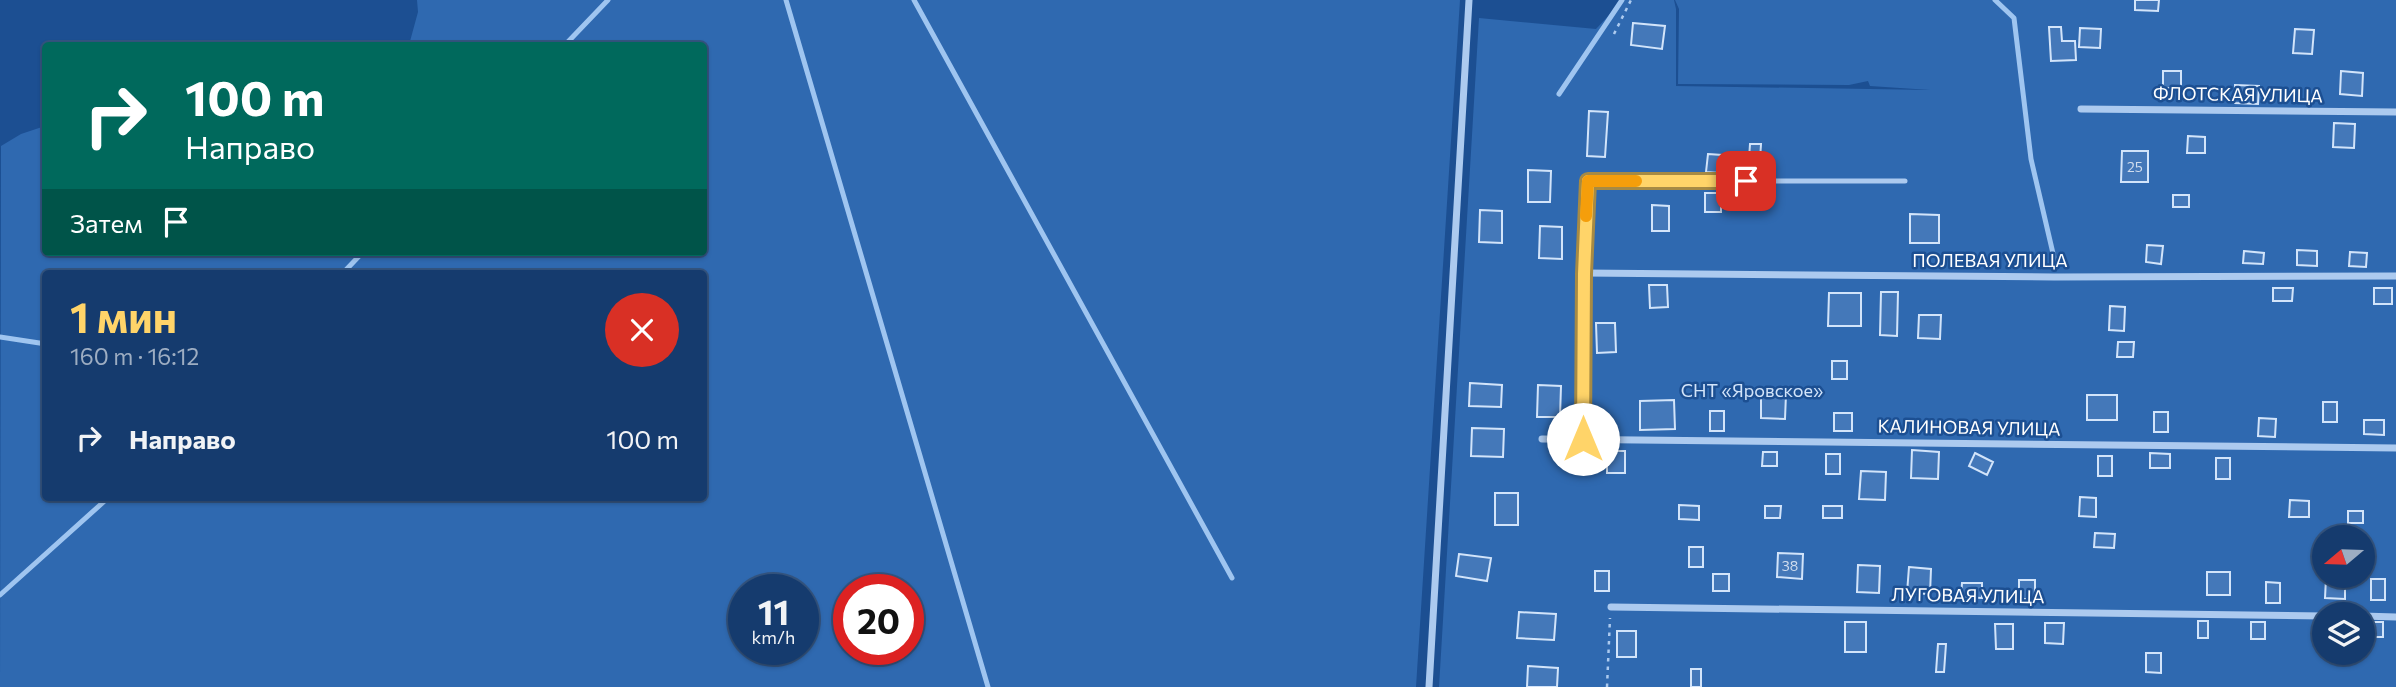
<!DOCTYPE html>
<html lang="ru">
<meta charset="utf-8">
<style>
:root{--surface:#153b6e;--page:#1e4273;--text:#f1f3f6;--muted:#9dadc2;--line:#345581;--accent:#ffd469}
body{margin:0;font-family:Commissioner,sans-serif;background:var(--page);color:var(--text);height:100vh;display:flex;flex-direction:column;font-size:26px;white-space:nowrap}
*{box-sizing:border-box;margin:0}
p{font-size:23px;color:var(--muted)}
.icon{flex:none;width:38px;height:38px;fill:none;stroke:currentColor;stroke-width:2;stroke-linecap:round;stroke-linejoin:round}
.map{position:relative;flex:1;overflow:hidden}
.details{position:absolute;left:42px;top:270px;width:665px;height:231px;display:flex;flex-direction:column;background:var(--surface);border-radius:7px;box-shadow:0 2px 5px #0004,0 0 0 2px var(--line)}
.details>*{flex:none}
.hud{position:absolute;left:42px;top:42px;width:665px;height:214px;border-radius:7px;box-shadow:0 2px 5px #0004,0 0 0 2px var(--line);background:#00695c;color:#fff;overflow:hidden}
.needle{width:46px;rotate:251deg}
.buttons{position:absolute;left:2312px;top:525px;display:grid;gap:14px}
.buttons a{display:grid;place-items:center;width:63px;height:63px;border-radius:50%;background:var(--surface);box-shadow:0 2px 5px #0004,0 0 0 2px var(--line);font-size:35px}
.speed{position:absolute;left:728px;top:574px;display:flex;gap:14px;font-size:35px;font-weight:700;text-align:center}
.speed>*{display:grid;place-content:center;width:91px;height:91px;border-radius:50%;background:var(--surface);box-shadow:0 2px 5px #0004,0 0 0 2px var(--line);line-height:1}
.speed small{font-size:18px;font-weight:400}
.speed .limit{border:10px solid #d22;background:#fff;color:#111}
.pin{position:absolute;display:grid;place-items:center;width:60px;height:60px;color:#fff;margin:-30px;border-radius:14px;box-shadow:0 4px 10px #0006}
.me{position:absolute;width:77px;margin:-38px;rotate:0deg;stroke-linejoin:round;filter:drop-shadow(0 0 5px #0008)}
.turn{display:flex;align-items:center;gap:24px;height:147px;padding:0 28px;font-size:32px}
.turn .icon{width:91px;height:91px;stroke-width:2.5}
.turn b{display:block;font-size:49px;line-height:60px}
.then{display:flex;align-items:center;height:66px;padding:0 28px;background:#0003;gap:14px;font-size:26px}
.round{display:grid;place-items:center;flex:none;width:74px;height:74px;border-radius:37px;background:var(--page)}
.summary{display:flex;align-items:center;justify-content:space-between;height:119px;padding:0 28px}
h1{font-size:42px;font-weight:700;line-height:52px;color:var(--accent)}
ul{padding:0;list-style:none}
li{display:flex;align-items:center;gap:21px;height:98px;padding:0 28px}
li div{flex:1}
li b{display:block;font-size:26px}
li em{font-style:normal}
.map>svg:first-child{display:block}
.green{fill:#2f69b0;fill-rule:evenodd}
.lines{fill:none;stroke-linecap:round;stroke-linejoin:round}
.stream{stroke:#9fc5f0;stroke-width:5}
.building{fill:#4478b9;stroke:#d2e4fa;stroke-width:2}
.path{stroke:#accaef;stroke-width:2.5;stroke-dasharray:3.5 5;stroke-linecap:butt}
.lane{stroke:#accaef;stroke-width:5}
.street{stroke:#accaef;stroke-width:7}
.route-casing{stroke:#a68a44;stroke-width:18}
.route{stroke:#ffd469;stroke-width:12}
.slow{stroke:#f59e0b;stroke-width:12}
.labels{text-anchor:middle;stroke-width:5;stroke-linejoin:round;paint-order:stroke}
.number-label{font-size:14px;fill:#d0ddee}
.street-label{font-size:18px;fill:#fff;stroke:#1c4f92}
.park-label{font-size:18px;fill:#d2e4fa;stroke:#1c4f92}
</style>
<div class="map">
<svg width="2396" height="687" viewBox="0 0 2396 687">
<rect width="100%" height="100%" fill="#1c4f92"/>
<path class="green" d="M417,0H1460L1416,687H0L1,146L21,134L45,126L46,252H704V46L409,45L418,12ZM704,273V497H46V273ZM744,590H803V649H744ZM849,590H908V649H849Z
M1623,0H1674L1676,9V86L1930,90L1870,86L1868,81L1849,85L1678,84L1679,9L1675,0H2396V687H1439L1479,18L1596,29ZM2324,537H2362V576H2324ZM2324,614H2362V653H2324Z"/>
<g class="lines">
<path class="stream" d="M786,0L988,687
M914,0L1232,578
M1995,0L2014,18L2031,159L2055,262
M564,46L608,0
M1559,94L1622,0
M343,273L363,252
M0,337L46,344
M0,595L109,497"/>
</g>
<path class="building" d="M2135,0H2159L2158,11L2135,10Z
M1633,23L1665,26L1662,49L1631,45Z
M2049,27H2061L2062,41H2075L2076,60L2051,61Z
M2080,28L2101,29L2100,48L2079,47Z
M2295,29L2314,30L2312,54L2293,53Z
M2163,71H2181V88H2163Z
M2341,71L2363,73L2362,96L2340,94Z
M2235,85L2259,86L2258,104L2235,103Z
M1589,111L1608,112L1605,157L1587,156Z
M2334,123L2355,124L2354,148L2333,147Z
M2188,136L2205,137V153H2187Z
M1750,144H1761L1760,160L1749,159Z
M2122,151H2148V182H2121Z
M1708,154L1722,155L1721,173L1706,172Z
M1528,170L1551,171L1550,202H1528Z
M1705,193H1721V212H1705Z
M2173,195H2189V207H2173Z
M1652,205L1669,206V231H1652Z
M1480,210L1502,211V243L1479,242Z
M1910,214L1939,215V243H1910Z
M1540,226L1562,227V259L1539,258Z
M2147,245L2163,246L2161,264L2146,262Z
M2297,250L2317,251V266L2297,265Z
M2244,251L2264,253L2263,264L2243,263Z
M2350,252L2367,253L2366,267L2349,266Z
M1649,285H1667L1668,307L1650,308Z
M2273,288H2293L2292,301H2273Z
M2374,288H2392V304H2374Z
M1881,292H1898L1897,336L1880,335Z
M1829,293H1861V326H1828Z
M2110,306L2125,307L2124,331L2109,330Z
M1919,315H1941L1940,339L1918,338Z
M1596,323H1615L1616,352L1597,353Z
M2118,342H2134L2133,357H2117Z
M1832,361H1847V379H1832Z
M1470,383L1502,385L1501,407L1469,406Z
M1538,385L1561,386L1560,417H1537Z
M1761,394H1786L1785,419L1761,418Z
M2087,395H2117V420H2087Z
M1674,400L1675,429L1640,430V401Z
M2323,402H2337V422H2323Z
M1710,411H1724V431H1710Z
M2154,412H2168V432H2154Z
M1834,413H1852V431H1834Z
M2259,418L2276,419L2275,437L2258,436Z
M2364,420H2384V435L2364,434Z
M1472,428L1504,429L1503,457L1471,456Z
M1912,450L1939,452L1938,479L1911,478Z
M1607,451H1625V473H1607Z
M1763,452H1777V466H1762Z
M1975,453L1993,462L1987,475L1969,466Z
M2150,453L2170,454V468H2150Z
M1826,454H1840V474H1826Z
M2098,456H2112V476H2098Z
M2216,458H2230V479H2216Z
M1577,464H1591V474H1577Z
M1861,471L1886,472L1885,500L1859,499Z
M1495,493H1518V525H1495Z
M2080,497L2096,498V517L2079,516Z
M2290,500L2309,501V517H2289Z
M1679,505L1699,506V520L1679,519Z
M1765,506H1781L1780,518H1765Z
M1823,506H1842V518H1823Z
M2348,511H2363V523H2348Z
M2095,533L2115,534L2114,548L2094,547Z
M1689,547H1703V567H1689Z
M1778,553L1803,554L1802,579L1777,577Z
M1459,554L1491,558L1487,581L1456,576Z
M1858,565L1880,566L1879,593L1857,592Z
M1909,567L1931,569L1930,594L1907,593Z
M1595,571H1609V591H1595Z
M2207,572H2230V595H2207Z
M1713,574H1729V591H1713Z
M2326,578L2345,579V599L2325,598Z
M2371,579H2385V600H2371Z
M2019,580H2035V599H2019Z
M2266,582L2280,583V603H2266Z
M1962,583H1982V598L1961,597Z
M1519,612L1556,614L1554,640L1517,638Z
M2198,621H2208V638H2198Z
M1845,622H1866V652H1845Z
M2251,622H2265V639H2251Z
M2371,622H2383V637H2371Z
M2045,623H2064L2063,644L2045,643Z
M1995,624H2013V649H1996Z
M1617,631H1636V657H1617Z
M1938,644H1946L1944,672H1936Z
M2146,653H2161V673L2146,672Z
M1528,666L1558,668L1557,687H1527Z
M1691,669H1701V687H1691Z"/>
<g class="lines">
<path class="path" d="M1614,34L1631,0
M1607,687L1610,618"/>
<path class="lane" d="M1583,439L1584,273L1588,181H1905"/>
<path class="street" d="M2081,109L2396,112
M1584,273L2054,277L2396,276
M1542,439L2396,448
M1611,607L2324,616
M2362,616L2396,617
M1429,687L1469,0"/>
</g>
<g class="lines">
<g class="route-casing">
<path id="route" d="M1583,439L1584,274L1588,181H1746"/>
</g>
<use href="#route" class="route"/>
<path class="slow" d="M1586,216L1588,181H1636"/>
</g>
<g class="labels">
<g class="number-label">
<text x="2135" y="172">25</text>
<text x="1790" y="571">38</text>
</g>
<g class="street-label">
<text transform="translate(2238 95) rotate(1)" y="6">ФЛОТСКАЯ УЛИЦА</text>
<text x="1990" y="267">ПОЛЕВАЯ УЛИЦА</text>
<text transform="translate(1969 428) rotate(1)" y="6">КАЛИНОВАЯ УЛИЦА</text>
<text transform="translate(1968 596) rotate(1)" y="6">ЛУГОВАЯ УЛИЦА</text>
</g>
<g class="park-label">
<text x="1752" y="397">СНТ «Яровское»</text>
</g>
</g>
</svg>
<div class="buttons">
<a><svg class="needle" viewBox="-14 -14 28 28"><path d="M0-13l5 13h-10z" fill="#e53935"/><path d="M0 13l5-13h-10z" fill="#9dadc2"/></svg></a>
<a><svg class="icon" aria-label="layers" viewBox="0 0 24 24"><path d="M12 4l9 5-9 5-9-5zM3 14l9 5 9-5"/></svg></a>
</div>
<div class="speed"><div>11<small>km/h</small></div><div class="limit">20</div></div>
<div class="pin" style="left:1746px;top:181px;background:#d93025"><svg class="icon" aria-label="arrive" viewBox="0 0 24 24"><path d="M6 21V4h12l-3 4 3 4H6"/></svg></div>
<svg class="me" style="left:1583px;top:439px" viewBox="-20 -20 40 40"><circle r="19" fill="#fff"/><path d="M0-13L10 11 0 6-10 11z" fill="#ffd469"/></svg>
<div class="hud">
<div class="turn"><svg class="icon" aria-label="right" viewBox="0 0 24 24"><path d="M7 20v-9h11M14 6l5 5-5 5"/></svg><div><b>100 m</b>Направо</div></div>
<div class="then">Затем<svg class="icon" aria-label="arrive" viewBox="0 0 24 24"><path d="M6 21V4h12l-3 4 3 4H6"/></svg></div>
</div>
<section class="details">
<div class="summary"><div><h1>1 мин</h1><p>160 m · 16:12</p></div><a class="round" style="background:#d93025;color:#fff"><svg class="icon" aria-label="close" viewBox="0 0 24 24"><path d="M6 6l12 12M18 6L6 18"/></svg></a></div>
<ul>
<li><svg class="icon" aria-label="right" viewBox="0 0 24 24"><path d="M7 20v-9h11M14 6l5 5-5 5"/></svg><div><b>Направо</b></div><em>100 m</em></li>
</ul>
</section>
</div>
